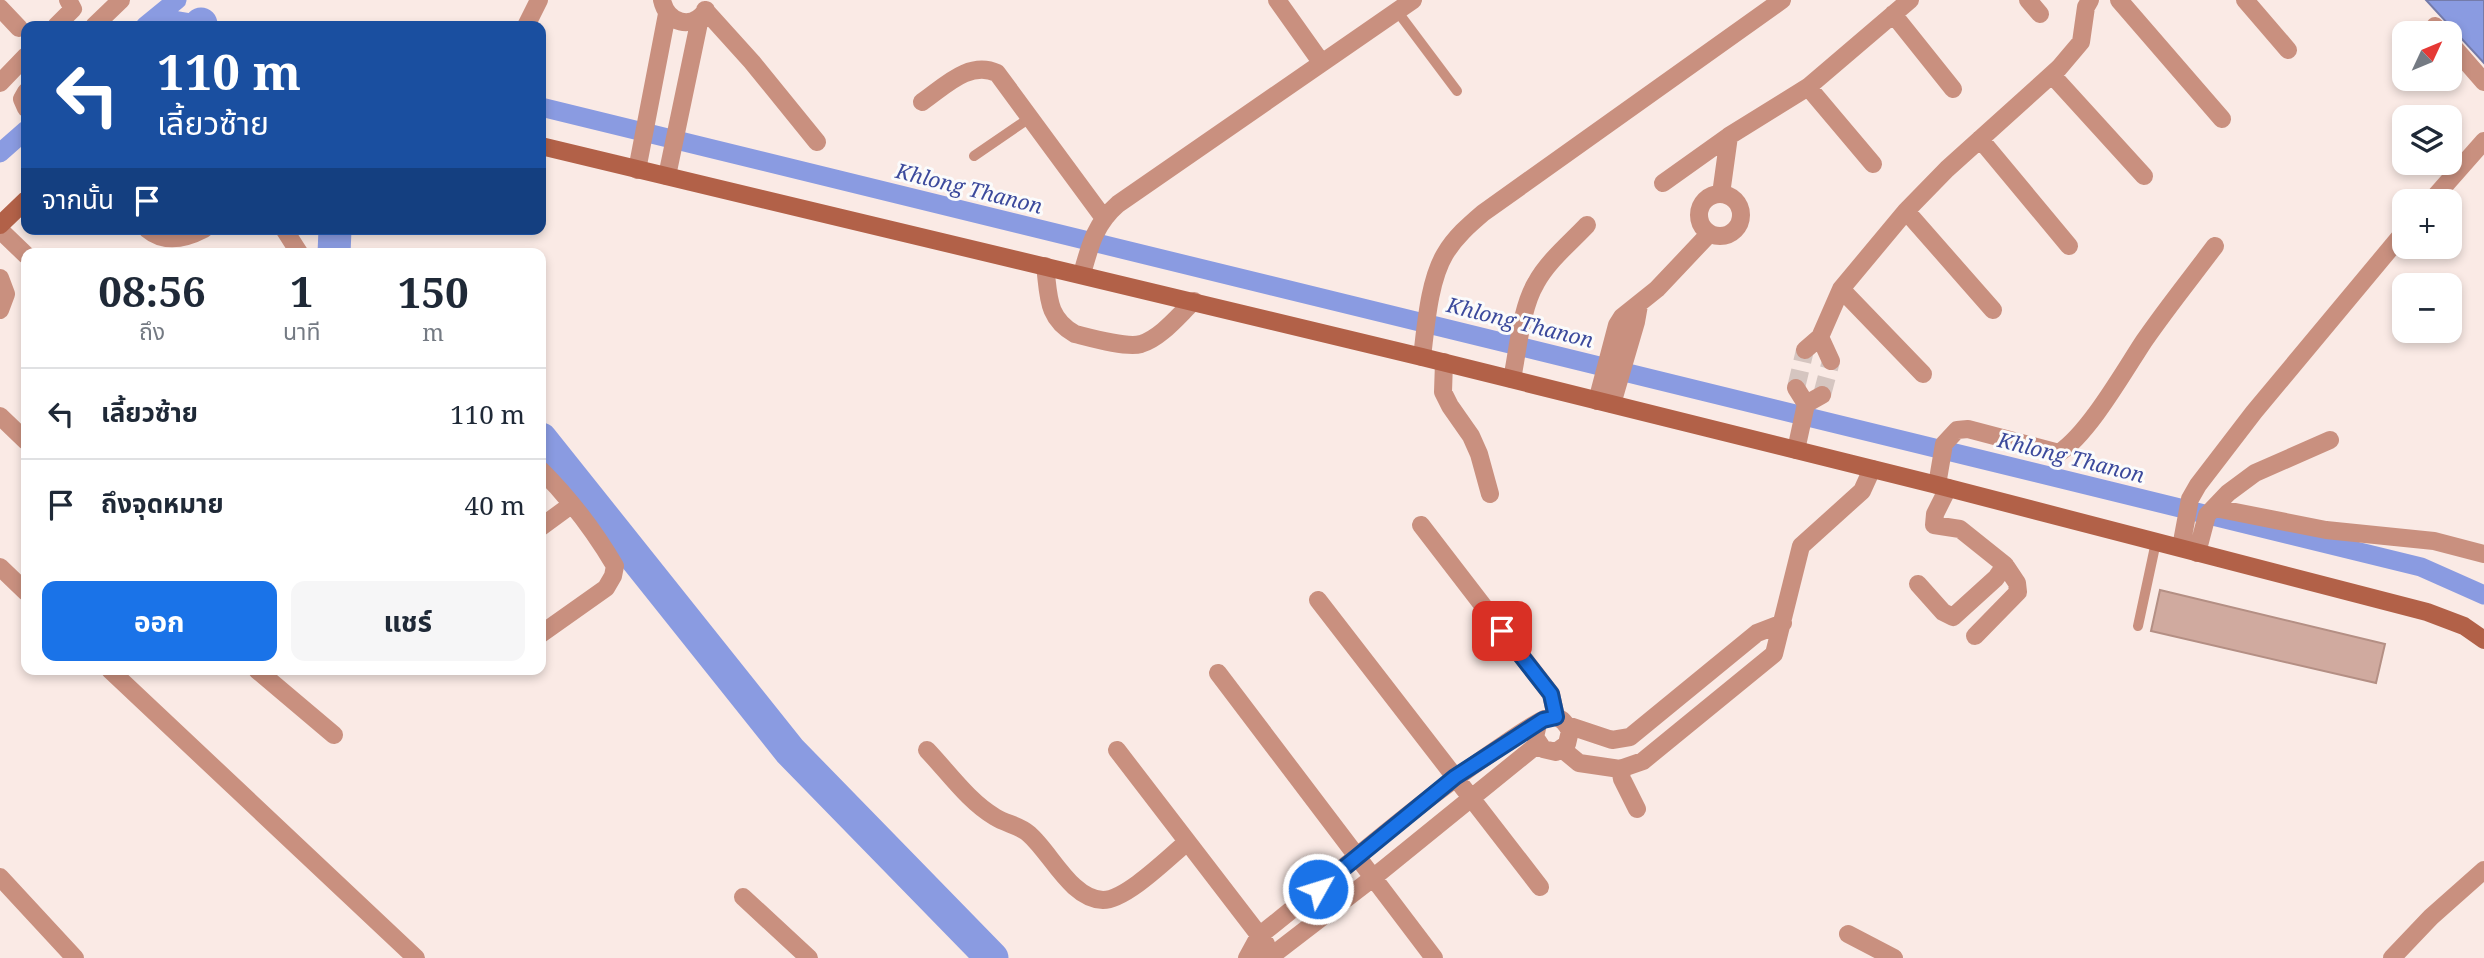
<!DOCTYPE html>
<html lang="th">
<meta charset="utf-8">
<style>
:root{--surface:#fff;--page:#f6f6f7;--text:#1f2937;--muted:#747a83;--line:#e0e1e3;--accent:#1a73e8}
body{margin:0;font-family:"Noto Serif","Noto Sans Thai",serif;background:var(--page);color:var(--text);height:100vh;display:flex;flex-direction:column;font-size:26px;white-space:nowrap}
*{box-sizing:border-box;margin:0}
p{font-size:23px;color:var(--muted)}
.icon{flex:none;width:38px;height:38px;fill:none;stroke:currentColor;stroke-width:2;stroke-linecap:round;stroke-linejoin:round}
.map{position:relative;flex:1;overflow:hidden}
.panel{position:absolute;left:21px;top:248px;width:525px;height:427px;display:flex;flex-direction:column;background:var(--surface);border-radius:14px;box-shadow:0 4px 10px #0003}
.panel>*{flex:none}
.banner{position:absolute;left:21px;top:21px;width:525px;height:214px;border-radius:14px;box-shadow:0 4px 10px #0003;background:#1a4fa0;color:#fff;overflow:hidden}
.needle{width:46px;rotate:46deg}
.controls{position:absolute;left:2392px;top:21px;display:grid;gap:14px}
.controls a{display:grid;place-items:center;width:70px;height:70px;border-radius:14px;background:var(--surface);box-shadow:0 4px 10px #0003;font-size:35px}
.pin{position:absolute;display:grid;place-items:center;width:60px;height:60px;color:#fff;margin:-30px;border-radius:14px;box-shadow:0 4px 10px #0006}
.me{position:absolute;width:77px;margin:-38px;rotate:51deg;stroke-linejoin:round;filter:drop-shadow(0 0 5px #0008)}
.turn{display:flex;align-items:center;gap:24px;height:147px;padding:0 21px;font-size:32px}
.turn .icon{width:91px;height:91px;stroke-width:2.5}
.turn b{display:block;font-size:49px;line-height:60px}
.then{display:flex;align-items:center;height:66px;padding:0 21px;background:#0003;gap:14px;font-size:26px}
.eta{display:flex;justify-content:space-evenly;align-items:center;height:119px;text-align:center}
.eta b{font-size:42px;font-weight:700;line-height:49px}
.cta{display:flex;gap:14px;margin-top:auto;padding:14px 21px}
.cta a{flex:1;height:80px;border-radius:14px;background:var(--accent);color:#fff;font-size:28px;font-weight:700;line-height:80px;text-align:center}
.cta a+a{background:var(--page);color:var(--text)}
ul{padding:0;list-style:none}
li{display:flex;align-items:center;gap:21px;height:91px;padding:0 21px;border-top:2px solid var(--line)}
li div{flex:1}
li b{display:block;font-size:26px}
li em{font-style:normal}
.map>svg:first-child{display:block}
.water{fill:#8a9be1;stroke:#747baa;stroke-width:2}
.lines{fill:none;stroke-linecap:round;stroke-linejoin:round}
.canal{stroke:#8a9be1;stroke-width:19}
.river{stroke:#8a9be1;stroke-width:33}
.building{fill:#d0aa9f;stroke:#b48f84;stroke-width:2}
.street-tunnel{stroke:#d5c5c0;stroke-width:18;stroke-dasharray:18 9;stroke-linecap:butt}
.lane{stroke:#c9907f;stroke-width:10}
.street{stroke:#c9907f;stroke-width:18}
.secondary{stroke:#b26148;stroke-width:18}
.route-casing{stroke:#114b97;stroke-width:18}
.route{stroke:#1a73e8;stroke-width:12}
.labels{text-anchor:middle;stroke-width:6;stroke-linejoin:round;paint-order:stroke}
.water-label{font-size:21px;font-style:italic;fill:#3c4a9c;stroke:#fbfbfb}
</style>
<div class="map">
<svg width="2484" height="958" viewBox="0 0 2484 958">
<rect width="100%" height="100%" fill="#faeae5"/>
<path class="water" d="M2426,0H2484V63Z"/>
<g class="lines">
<path class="canal" d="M156,17L209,26
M145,26L177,0
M541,107L2421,567L2484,595
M0,153L26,130"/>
<path class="river" d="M201,24V26
M334,254L335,229
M541,439L790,751L992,958"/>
</g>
<path class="building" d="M2160,590L2385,644L2376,683L2151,631Z"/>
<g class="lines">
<path class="street-tunnel" d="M1796,388L1805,350
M1822,395L1831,361"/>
<path class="lane" d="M1397,11L1457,91
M974,156L1031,117
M2138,626L2156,542"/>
<path class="street" d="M662,0C667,23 692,31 706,10
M1277,0L1321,62
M2028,0L2040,14
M2119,0L2222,119
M2245,0L2288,50
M0,8L19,28
M705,10L752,62L817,142
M1893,14L1953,89
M56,26L73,9L68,0
M94,26L121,0
M526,26L539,0
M2435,26L2441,33
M2450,43L2484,82
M2052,75L2144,176
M0,83L26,56
M1808,87L1873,164
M26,92L22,99L26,108
M922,102C944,87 969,60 997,73L1103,217
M1980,139L2069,246
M637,170L667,14
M667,176L700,18
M1663,183L1729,136
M1699 215a21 21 0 1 1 42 0a21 21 0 1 1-42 0Z
M1721,194L1729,136L1808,87L1910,0
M2431,201L2484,141
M1906,211L1993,310
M147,229C165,244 185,239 204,229
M284,229L300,254
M0,230L26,255
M1045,266C1049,295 1046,318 1075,334C1091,338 1126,348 1141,344C1161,338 1179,315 1194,301
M1082,274C1090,245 1095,224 1118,204L1413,0
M0,278L6,294L0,310
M1841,289L1923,374
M1820,337L1831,361
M1805,350L1820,337L1841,289L1906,211L1947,169L2059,68L2081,42L2086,7L2090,0
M1422,357C1426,325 1429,281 1445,254C1455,237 1469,225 1483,213L1782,0
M1444,362L1443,392L1450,406L1471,436L1479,454L1490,494
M1512,379C1518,350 1521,308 1536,283C1548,261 1570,243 1587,225
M1796,388L1806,404L1796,450
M1597,401L1617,325L1622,317L1657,289L1709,234
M1612,404L1636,322L1639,305
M1806,404L1822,395
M0,416L26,441
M541,470C569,498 595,532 615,566L613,576L606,588L541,634
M1937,485L1944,444L1957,430L1968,429L2059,453C2089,433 2123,373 2144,341C2166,309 2191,278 2215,246
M2215,508L2326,530L2434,541L2484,554
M1421,525L1551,694L1556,717
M541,527L571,505
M2181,547L2190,499L2198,485L2254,412L2404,232
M2197,553L2207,515L2228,493L2255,473L2330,440
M0,567L26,592
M1918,584L1943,612L1953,617L1996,578L2005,565L1960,529L1934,525L1935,514L1948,488
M1318,600L1540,887
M1975,636L2018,592L2017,583L2005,565
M110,670L416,958
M257,670L334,735
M1218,673L1434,958
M1567,725L1612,740L1630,737L1757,633L1783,623
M1562,749L1579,763L1620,769L1643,761L1774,654L1801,546L1862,491L1872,469
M927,750C948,772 969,802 995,817C1006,824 1019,825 1029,834C1051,853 1071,899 1103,900C1126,900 1168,858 1186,843
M1117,750L1266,944
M1620,769L1622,779L1637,809
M0,877L75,958
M743,897L809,958
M1848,934L1894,958
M1247,958L1259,936C1339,873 1415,804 1500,747C1509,741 1541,718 1550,717C1560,715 1566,723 1570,731L1567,744L1556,752L1543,749L1535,737L1538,724
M1252,958L1274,954L1374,877L1538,744
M2392,958L2431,917L2484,870"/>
<path class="secondary" d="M541,146L1422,357L1937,485L2427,612L2464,626L2484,640
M0,225L26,200"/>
</g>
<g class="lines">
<g class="route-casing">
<path id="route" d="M1318,889L1455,777L1543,720L1556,717L1551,694L1502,631"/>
</g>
<use href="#route" class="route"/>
</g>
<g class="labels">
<g class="water-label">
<text transform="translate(969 189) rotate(14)" y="7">Khlong Thanon</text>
<text transform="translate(1520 323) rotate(14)" y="7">Khlong Thanon</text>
<text transform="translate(2071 458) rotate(14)" y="7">Khlong Thanon</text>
</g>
</g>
</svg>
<div class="controls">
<a><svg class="needle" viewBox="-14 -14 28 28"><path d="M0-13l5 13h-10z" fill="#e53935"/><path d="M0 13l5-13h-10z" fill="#747a83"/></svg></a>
<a><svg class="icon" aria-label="layers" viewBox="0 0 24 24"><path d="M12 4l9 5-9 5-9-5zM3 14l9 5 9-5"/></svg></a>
<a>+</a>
<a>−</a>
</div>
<div class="pin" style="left:1502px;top:631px;background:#d93025"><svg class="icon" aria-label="arrive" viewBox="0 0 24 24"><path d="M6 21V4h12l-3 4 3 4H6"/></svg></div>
<svg class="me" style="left:1318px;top:889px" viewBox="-20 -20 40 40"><circle r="17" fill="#1a73e8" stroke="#fff" stroke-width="3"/><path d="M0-11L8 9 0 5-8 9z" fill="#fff"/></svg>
<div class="banner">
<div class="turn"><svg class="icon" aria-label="left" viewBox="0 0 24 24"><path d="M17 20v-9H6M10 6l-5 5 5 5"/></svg><div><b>110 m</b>เลี้ยวซ้าย</div></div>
<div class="then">จากนั้น<svg class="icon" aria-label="arrive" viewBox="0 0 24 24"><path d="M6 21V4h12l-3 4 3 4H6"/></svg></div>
</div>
<section class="panel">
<div class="eta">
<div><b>08:56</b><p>ถึง</p></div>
<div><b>1</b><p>นาที</p></div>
<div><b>150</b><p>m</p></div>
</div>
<ul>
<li><svg class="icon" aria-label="left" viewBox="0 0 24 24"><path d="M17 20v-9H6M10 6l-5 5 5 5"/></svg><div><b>เลี้ยวซ้าย</b></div><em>110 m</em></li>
<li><svg class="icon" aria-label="arrive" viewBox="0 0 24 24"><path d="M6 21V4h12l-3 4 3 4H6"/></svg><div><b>ถึงจุดหมาย</b></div><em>40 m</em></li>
</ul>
<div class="cta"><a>ออก</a><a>แชร์</a></div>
</section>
</div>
